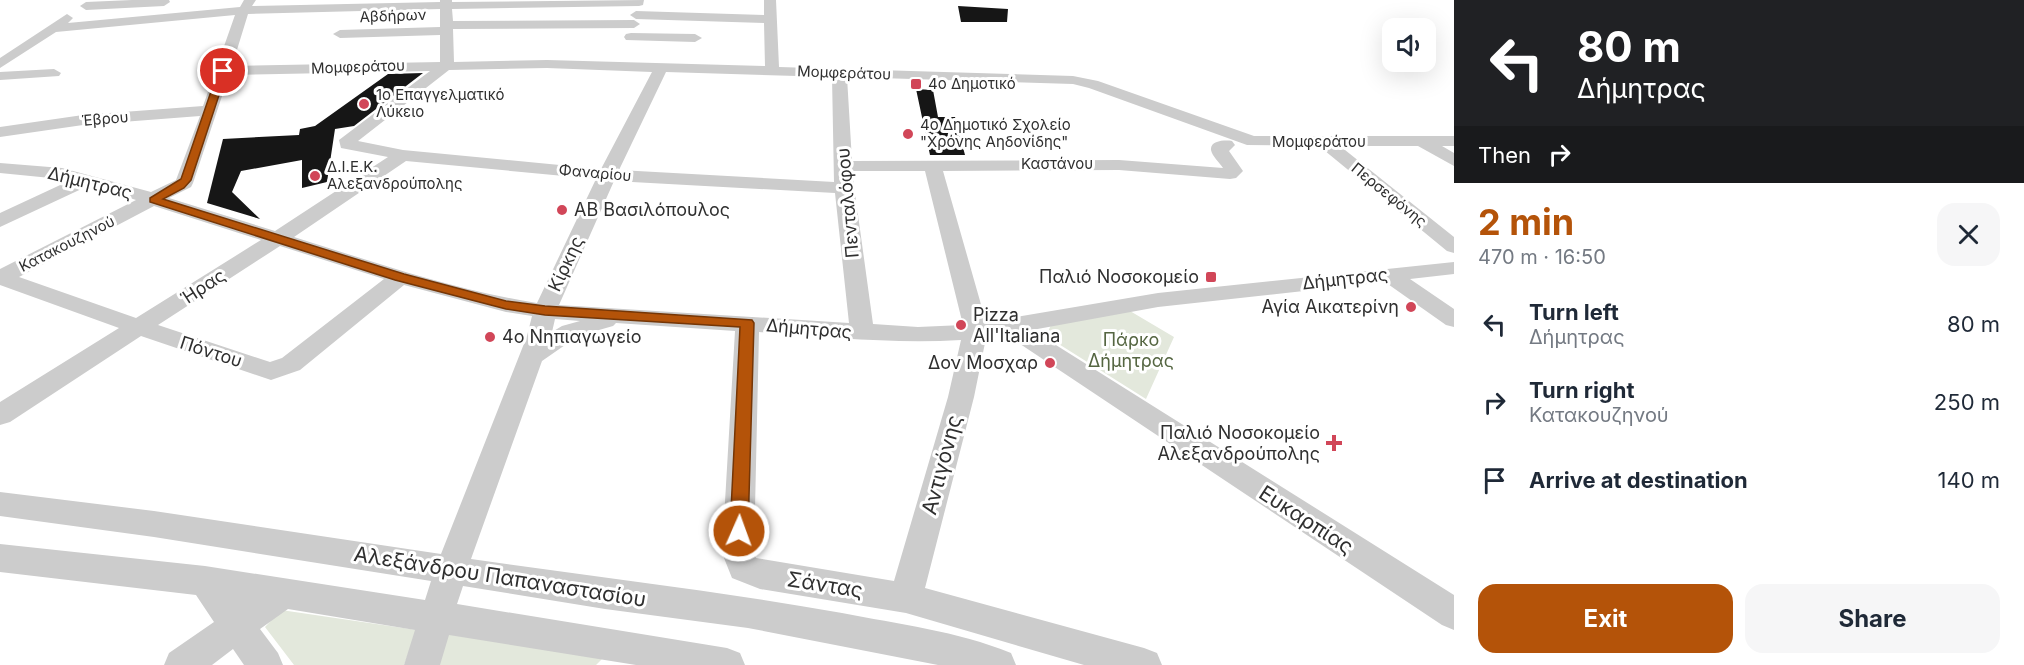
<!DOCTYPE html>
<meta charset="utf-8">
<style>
:root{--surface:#fff;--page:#f6f6f7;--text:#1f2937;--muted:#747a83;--accent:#b45309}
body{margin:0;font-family:Inter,sans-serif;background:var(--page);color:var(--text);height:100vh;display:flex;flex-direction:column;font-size:22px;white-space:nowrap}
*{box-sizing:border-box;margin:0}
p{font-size:20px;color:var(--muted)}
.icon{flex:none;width:33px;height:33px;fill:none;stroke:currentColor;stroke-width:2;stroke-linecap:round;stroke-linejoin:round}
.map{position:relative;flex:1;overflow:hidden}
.side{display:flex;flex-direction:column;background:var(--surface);width:570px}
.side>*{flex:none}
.top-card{background:#202124;color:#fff;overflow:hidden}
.tools{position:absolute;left:1382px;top:18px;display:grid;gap:12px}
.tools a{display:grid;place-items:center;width:54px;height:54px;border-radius:12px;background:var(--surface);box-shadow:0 6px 24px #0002;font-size:30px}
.pin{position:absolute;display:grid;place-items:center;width:51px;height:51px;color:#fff;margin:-26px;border:3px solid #fff;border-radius:50%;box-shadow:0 2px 6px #0007}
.me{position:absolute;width:66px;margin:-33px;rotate:2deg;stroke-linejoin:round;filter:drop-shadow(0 0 4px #0008)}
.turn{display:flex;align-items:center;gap:21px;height:126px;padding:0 24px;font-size:27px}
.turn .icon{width:78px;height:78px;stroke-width:2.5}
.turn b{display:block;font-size:42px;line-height:51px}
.then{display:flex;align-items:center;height:57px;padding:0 24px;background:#0003;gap:12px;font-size:22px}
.round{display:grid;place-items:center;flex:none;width:63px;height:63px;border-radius:18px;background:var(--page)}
.head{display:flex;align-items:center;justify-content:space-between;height:102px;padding:0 24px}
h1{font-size:36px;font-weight:700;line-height:45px;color:var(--accent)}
.button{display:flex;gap:12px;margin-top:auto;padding:12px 24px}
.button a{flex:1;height:69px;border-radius:18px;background:var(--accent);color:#fff;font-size:24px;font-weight:700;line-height:69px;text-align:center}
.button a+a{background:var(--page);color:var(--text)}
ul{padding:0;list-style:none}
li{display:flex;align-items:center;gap:18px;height:78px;padding:0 24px}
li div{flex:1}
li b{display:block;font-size:22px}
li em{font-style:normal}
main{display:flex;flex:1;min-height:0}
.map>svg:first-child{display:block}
.green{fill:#e3e8dc}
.building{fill:#161616}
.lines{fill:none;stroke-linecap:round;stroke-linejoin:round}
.minor{fill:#ccc;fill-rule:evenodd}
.route{fill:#b45309;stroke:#753606;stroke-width:1.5}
.poi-dot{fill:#d14658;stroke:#fff;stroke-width:2}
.labels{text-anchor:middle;stroke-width:6;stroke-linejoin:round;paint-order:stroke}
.far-street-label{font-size:15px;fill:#2f2f2f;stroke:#fff}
.far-poi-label{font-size:15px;fill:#2f2f2f;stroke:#fff;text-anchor:start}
.street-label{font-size:18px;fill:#2f2f2f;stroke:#fff}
.poi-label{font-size:18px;fill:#2f2f2f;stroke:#fff;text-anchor:end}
.park-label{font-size:18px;fill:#556642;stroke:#fff}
.near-street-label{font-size:21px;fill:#2f2f2f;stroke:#fff}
</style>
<main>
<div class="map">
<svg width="1454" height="665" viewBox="0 0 1454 665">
<rect width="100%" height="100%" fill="#fff"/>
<path class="green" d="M1130,311L1174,337L1146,399L1046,336L1051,325Z
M281,610L417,630L404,665H294L265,627Z
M444,633L605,656L596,665H436Z"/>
<path class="building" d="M958,6L1008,9L1007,22H961Z
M423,73L354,126L335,129L327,182L302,188V160L241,171L232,192L260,219L207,203L223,139L299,135L300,129L315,126L388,74Z
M916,89L933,90L938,117H955L965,155H930Z"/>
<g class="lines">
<path class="minor" d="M132,0H169L170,2L164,6L86,10L80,6L86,2Z
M244,0H256L252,6L440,2V0H452V2L644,0L643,5L639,6L452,9L453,21L634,20L640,24L634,28L453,29L454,62L547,60L765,66L764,23L636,19L630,15L636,11L764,15V0H776L779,67L1073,76L1098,81L1254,136H1454V146H1442L1454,153V166L1418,146H1340L1454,237V253L1447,251L1319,146L1247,145L1089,88L1073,84L847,77L852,161L1119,160L1223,168C1220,163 1212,156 1211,150C1210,140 1226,140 1232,141L1235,145L1229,151L1243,171L1236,178L1230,179L1119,170L943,171L986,322L1158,293L1454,262V274L1410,279L1454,309V327L1446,325L1385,282L1158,307L1032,330L1454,595V630L1442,625L1005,334L986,338L974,397L925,588L1144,648L1157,653L1162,665H1084L906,613L760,589L732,578L722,553L735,331L616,323L613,326L578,336L542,361L471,559C595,577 719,591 842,613C898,624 957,631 1011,653L1016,665H938L748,628L605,609L463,586L457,604L727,648L740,653L745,665H636L449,635L440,665H404L415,630L288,609L260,629L278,653L283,665H244L233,649L212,665H164L169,653L214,622L196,595L0,572V544L205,566L425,600L431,581L154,537L0,516V492L154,511L441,554L527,336L532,316L506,312L404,285L300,370L271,380L141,336L10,422L0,425V402L119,328L0,285V269L136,200L90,185L0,227V213L71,180L0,173V163L62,168L151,192L176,180L200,116L83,125L0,137V127L83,115L203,106L235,15L56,32L0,68V58L67,14L73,18L68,23L240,7ZM440,9V27L340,30L333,34L340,38L440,35V62L232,66L248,14ZM547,68L652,72L601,169L403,150L358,141L449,70ZM430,71L339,140L341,148L388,157L275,231L169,198L191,187L193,183L229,75ZM666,72L832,77L834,182L619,170ZM406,161L596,179L537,303C454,290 374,262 294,237ZM852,171H925L963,325L918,327L873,324ZM614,181L835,193L849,323L559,305ZM154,206L261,240L136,318L19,277ZM280,246L384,279L282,358L270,362L158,325ZM555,319L580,321L562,326L552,332ZM759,332C827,337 893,344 961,340L948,397L894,581L756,558L754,553Z
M631,33L695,34L702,38L695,42L626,40L624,37L626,34Z
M54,69L61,73L59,76L0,80V72Z"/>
</g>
<path class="route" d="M223,69L227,71L191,180L184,188L163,199L404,274L506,301L545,306L752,320L754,323L748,531L745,536L739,538L733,536L730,531L740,327L545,315L506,309L395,280L150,202V198L181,179L218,71Z"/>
<g class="poi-dot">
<rect x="910" y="78" width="12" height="12" rx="3"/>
<circle cx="364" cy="104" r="6"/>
<circle cx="908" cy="134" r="6"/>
<circle cx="315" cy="176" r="6"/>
<circle cx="562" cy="210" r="6"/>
<rect x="1205" y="271" width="12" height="12" rx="3"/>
<circle cx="1411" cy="307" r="6"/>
<circle cx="961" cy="325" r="6"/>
<circle cx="490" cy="337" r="6"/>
<circle cx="1050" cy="363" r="6"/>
<path d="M1331 434h6v6h6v6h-6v6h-6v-6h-6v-6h6z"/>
</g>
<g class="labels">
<g class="far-street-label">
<text transform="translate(393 16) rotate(-2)" y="5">Αβδήρων</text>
<text transform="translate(358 67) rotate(-2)" y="5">Μομφεράτου</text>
<text transform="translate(844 73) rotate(2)" y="5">Μομφεράτου</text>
<text transform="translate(105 119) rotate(-5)" y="5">Έβρου</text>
<text x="1319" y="147">Μομφεράτου</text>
<text x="1057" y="169">Καστάνου</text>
<text transform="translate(595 173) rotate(5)" y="5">Φαναρίου</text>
<text transform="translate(1389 195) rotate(39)" y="5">Περσεφόνης</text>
<text transform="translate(67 244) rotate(-27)" y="5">Κατακουζηνού</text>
</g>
<g class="far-poi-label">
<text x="928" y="89">4ο Δημοτικό</text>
<text x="376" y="100">1ο Επαγγελματικό<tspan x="376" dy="17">Λύκειο</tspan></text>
<text x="920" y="130">4ο Δημοτικό Σχολείο<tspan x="920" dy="17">"Χρόνης Αηδονίδης"</tspan></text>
<text x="327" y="172">Δ.Ι.Ε.Κ.<tspan x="327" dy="17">Αλεξανδρούπολης</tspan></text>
</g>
<g class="street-label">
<text transform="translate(90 183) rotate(14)" y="6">Δήμητρας</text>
<text transform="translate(848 203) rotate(-95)" y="6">Πενταλόφου</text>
<text transform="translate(566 264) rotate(-65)" y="6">Κίρκης</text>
<text transform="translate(1345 279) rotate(-6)" y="6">Δήμητρας</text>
<text transform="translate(203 287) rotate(-33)" y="6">Ήρας</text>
<text transform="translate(809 329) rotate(5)" y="6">Δήμητρας</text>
<text transform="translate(211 352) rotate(18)" y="6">Πόντου</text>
</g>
<g class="poi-label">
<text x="574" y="216" text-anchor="start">ΑΒ Βασιλόπουλος</text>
<text x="1199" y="283">Παλιό Νοσοκομείο</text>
<text x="1399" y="313">Αγία Αικατερίνη</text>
<text x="973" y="321" text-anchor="start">Pizza<tspan x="973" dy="21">All'Italiana</tspan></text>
<text x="502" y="343" text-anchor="start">4ο Νηπιαγωγείο</text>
<text x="1038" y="369">Δον Μοσχαρ</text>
<text x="1320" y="439">Παλιό Νοσοκομείο<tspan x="1320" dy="21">Αλεξανδρούπολης</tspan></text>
</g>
<g class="park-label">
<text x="1131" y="346">Πάρκο<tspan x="1131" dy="21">Δήμητρας</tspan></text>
</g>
<g class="near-street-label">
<text transform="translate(942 465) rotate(-75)" y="7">Αντιγόνης</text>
<text transform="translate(1306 520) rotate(33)" y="7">Ευκαρπίας</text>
<text transform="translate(500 577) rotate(9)" y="7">Αλεξάνδρου Παπαναστασίου</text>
<text transform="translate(825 585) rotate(9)" y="7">Σάντας</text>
</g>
</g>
</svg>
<div class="tools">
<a><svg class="icon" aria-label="sound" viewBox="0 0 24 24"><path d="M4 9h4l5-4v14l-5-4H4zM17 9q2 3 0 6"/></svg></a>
</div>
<div class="pin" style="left:223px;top:71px;background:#d93025"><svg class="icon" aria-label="arrive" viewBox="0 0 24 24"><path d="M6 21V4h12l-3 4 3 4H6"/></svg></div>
<svg class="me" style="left:739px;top:531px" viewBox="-20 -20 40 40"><circle r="17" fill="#b45309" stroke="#fff" stroke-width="3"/><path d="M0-11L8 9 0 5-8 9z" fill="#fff"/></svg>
</div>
<section class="side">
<div class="top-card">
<div class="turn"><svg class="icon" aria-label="left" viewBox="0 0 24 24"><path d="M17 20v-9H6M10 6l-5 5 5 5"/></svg><div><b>80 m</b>Δήμητρας</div></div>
<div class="then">Then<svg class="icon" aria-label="right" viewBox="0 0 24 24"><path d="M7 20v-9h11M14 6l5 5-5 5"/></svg></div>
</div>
<div class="head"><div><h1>2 min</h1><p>470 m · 16:50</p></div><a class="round"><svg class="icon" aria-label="close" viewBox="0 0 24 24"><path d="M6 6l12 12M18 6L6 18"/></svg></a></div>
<ul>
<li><svg class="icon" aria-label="left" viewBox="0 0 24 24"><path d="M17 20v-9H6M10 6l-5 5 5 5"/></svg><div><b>Turn left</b><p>Δήμητρας</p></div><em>80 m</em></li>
<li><svg class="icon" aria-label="right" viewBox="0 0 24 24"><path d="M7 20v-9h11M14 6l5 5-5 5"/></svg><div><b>Turn right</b><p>Κατακουζηνού</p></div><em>250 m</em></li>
<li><svg class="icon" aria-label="arrive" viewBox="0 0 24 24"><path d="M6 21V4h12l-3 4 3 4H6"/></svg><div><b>Arrive at destination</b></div><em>140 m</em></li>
</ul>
<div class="button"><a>Exit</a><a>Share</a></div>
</section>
</main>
